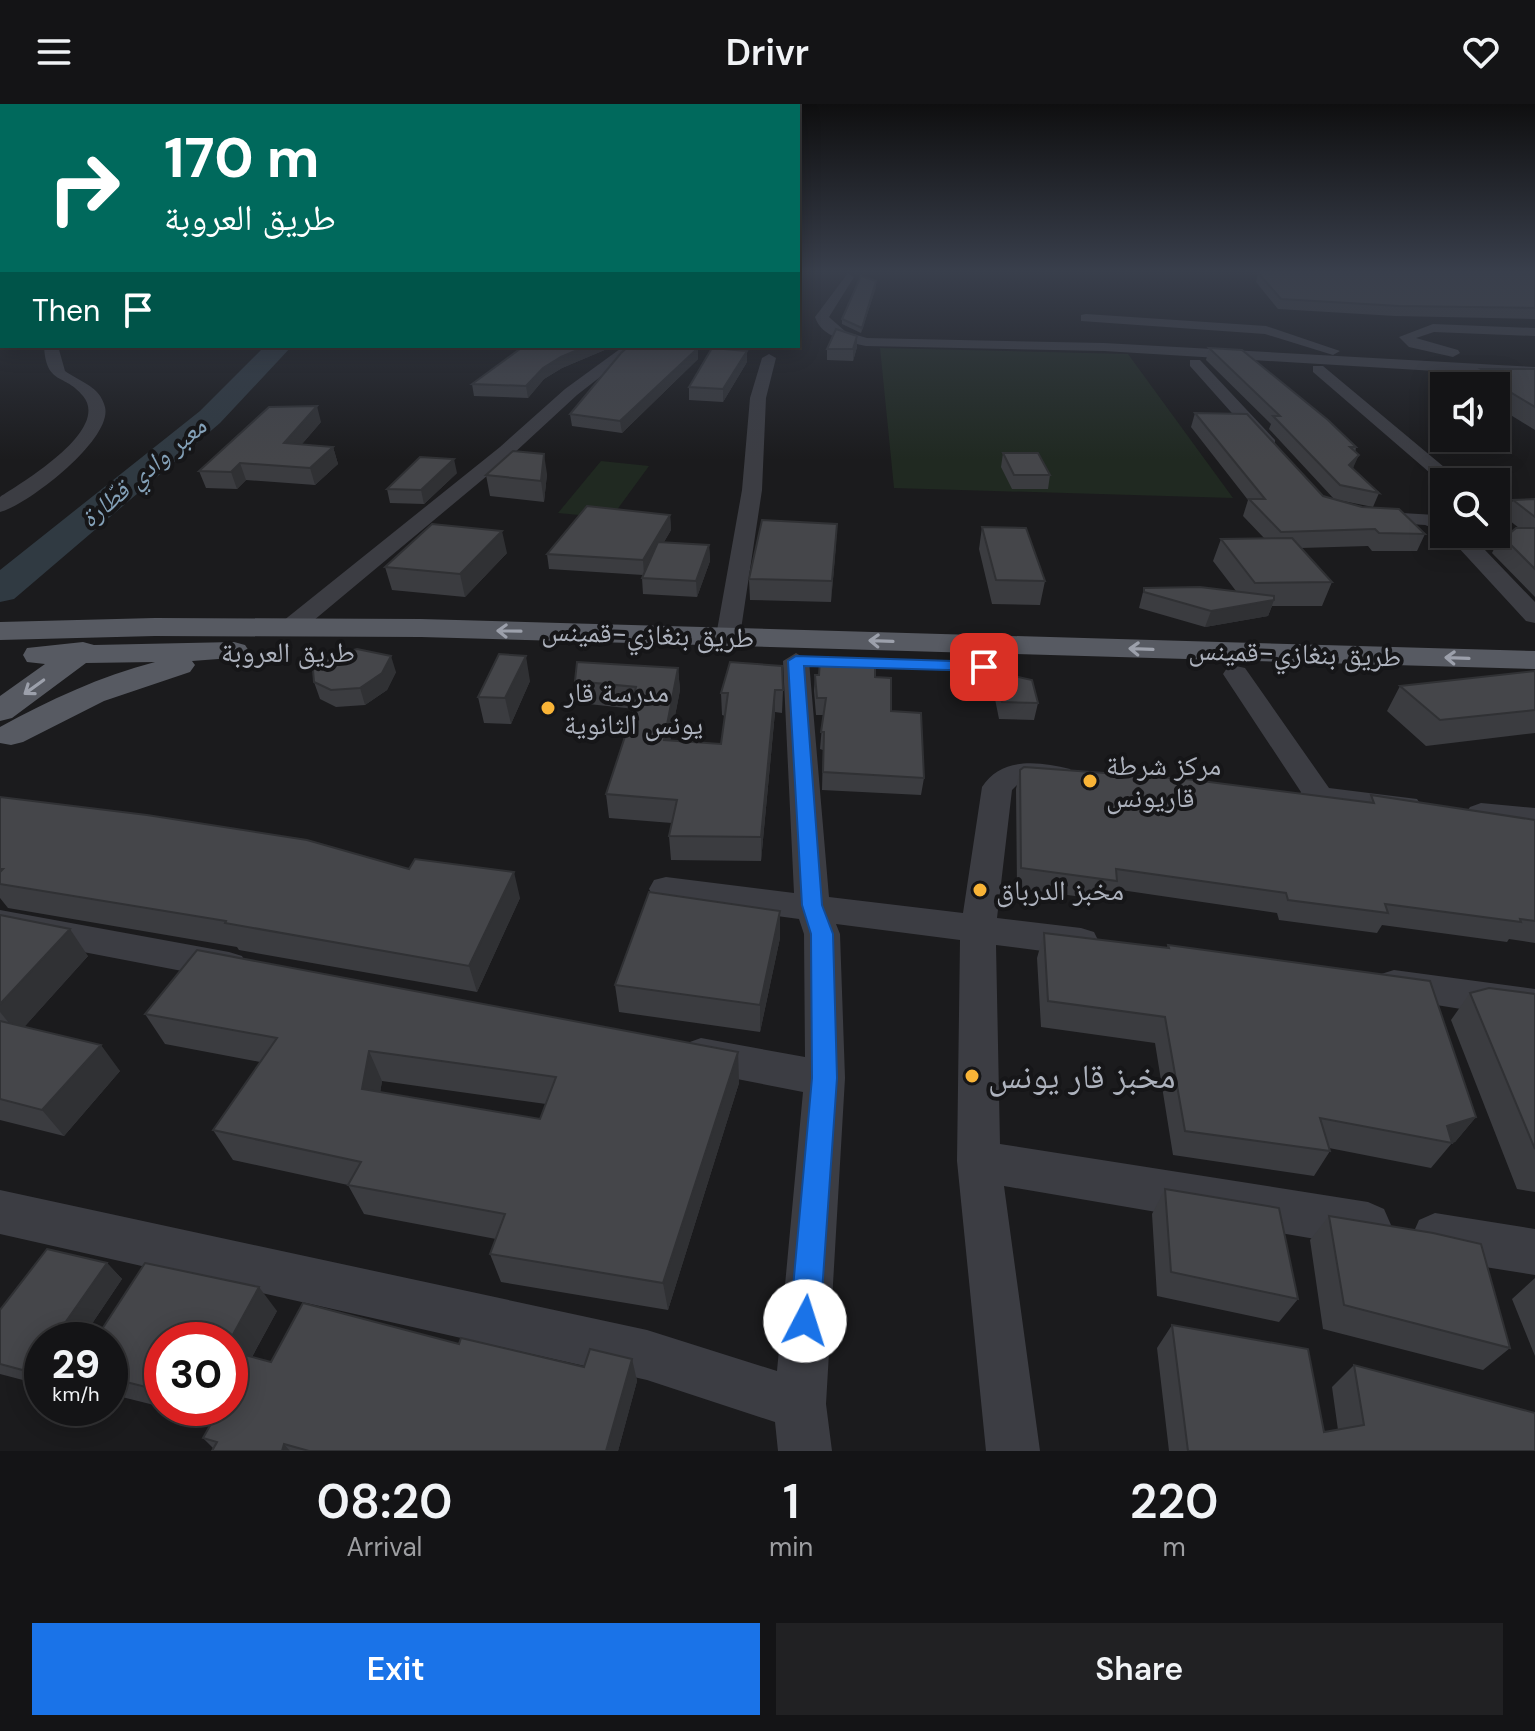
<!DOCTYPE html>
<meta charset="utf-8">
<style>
:root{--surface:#141416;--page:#212123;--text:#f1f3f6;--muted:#9d9ea1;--line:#333335;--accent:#1a73e8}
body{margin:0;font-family:"DM Sans","Noto Naskh Arabic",sans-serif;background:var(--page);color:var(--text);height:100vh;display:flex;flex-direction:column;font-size:30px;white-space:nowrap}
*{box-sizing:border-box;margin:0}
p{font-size:26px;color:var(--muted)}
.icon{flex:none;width:44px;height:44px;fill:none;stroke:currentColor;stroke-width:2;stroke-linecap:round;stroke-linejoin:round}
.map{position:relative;height:1347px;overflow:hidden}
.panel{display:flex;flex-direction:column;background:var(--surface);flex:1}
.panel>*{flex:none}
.banner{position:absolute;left:0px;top:0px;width:800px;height:244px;box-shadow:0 4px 20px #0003,0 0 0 2px var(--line);background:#00695c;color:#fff;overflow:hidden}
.fabs{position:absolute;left:1430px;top:268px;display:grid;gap:16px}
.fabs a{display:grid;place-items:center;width:80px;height:80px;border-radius:0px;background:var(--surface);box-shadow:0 4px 20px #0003,0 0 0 2px var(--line);font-size:40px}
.speed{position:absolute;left:24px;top:1218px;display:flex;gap:16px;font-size:40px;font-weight:700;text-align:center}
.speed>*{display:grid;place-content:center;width:104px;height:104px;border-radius:50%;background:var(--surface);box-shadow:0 4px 20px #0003,0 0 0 2px var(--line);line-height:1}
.speed small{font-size:20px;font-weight:400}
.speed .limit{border:12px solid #d22;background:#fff;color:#111}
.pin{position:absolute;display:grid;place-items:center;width:68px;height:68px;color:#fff;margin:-34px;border-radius:16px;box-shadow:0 4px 12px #0006}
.me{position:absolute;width:88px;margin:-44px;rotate:5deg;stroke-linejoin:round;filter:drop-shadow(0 0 6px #0008)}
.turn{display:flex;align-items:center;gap:28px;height:168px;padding:0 32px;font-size:36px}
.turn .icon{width:104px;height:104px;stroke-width:2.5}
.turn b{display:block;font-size:56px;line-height:68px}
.then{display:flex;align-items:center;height:76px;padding:0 32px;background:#0003;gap:16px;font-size:30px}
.eta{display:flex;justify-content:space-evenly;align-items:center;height:136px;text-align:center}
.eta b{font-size:48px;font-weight:600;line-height:56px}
.cta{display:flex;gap:16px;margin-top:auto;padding:16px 32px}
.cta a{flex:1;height:92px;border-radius:0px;background:var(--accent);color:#fff;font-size:32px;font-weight:600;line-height:92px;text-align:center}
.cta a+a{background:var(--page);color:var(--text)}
header{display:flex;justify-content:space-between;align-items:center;height:104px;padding:0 32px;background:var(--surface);font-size:36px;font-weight:600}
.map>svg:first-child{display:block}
.green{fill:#202921}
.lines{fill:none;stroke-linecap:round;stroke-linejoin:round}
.river{fill:#303a42;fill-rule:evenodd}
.minor{fill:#3c3d43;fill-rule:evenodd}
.major{fill:#575a62;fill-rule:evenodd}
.wall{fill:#3b3c40;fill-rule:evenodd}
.shaded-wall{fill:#303134}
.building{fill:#45464a;stroke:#303134;stroke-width:2;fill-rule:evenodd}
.oneway{stroke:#9ca0ab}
.route{fill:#1a73e8;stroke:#114b97;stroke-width:2}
.poi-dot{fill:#f9b437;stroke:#161618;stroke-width:3}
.labels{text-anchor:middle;stroke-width:8;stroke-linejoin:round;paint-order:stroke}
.far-water-label{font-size:26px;font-style:italic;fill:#84a1b8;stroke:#161618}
.street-label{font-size:28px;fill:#adb2bd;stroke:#161618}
.poi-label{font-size:28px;fill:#adb2bd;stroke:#161618;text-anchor:start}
.near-poi-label{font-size:34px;fill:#adb2bd;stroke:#161618;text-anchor:start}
</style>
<header><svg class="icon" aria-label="menu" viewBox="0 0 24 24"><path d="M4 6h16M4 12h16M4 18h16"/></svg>Drivr<svg class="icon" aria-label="heart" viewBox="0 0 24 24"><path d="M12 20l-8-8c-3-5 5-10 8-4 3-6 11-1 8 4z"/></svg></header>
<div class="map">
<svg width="1535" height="1347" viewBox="0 0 1535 1347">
<rect width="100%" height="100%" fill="#1b1b1d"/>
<path class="green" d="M880,244L1128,250L1233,394L894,384Z
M601,357L649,362L611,414L558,409Z"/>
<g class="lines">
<path class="river" d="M265,242H292L220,319L14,495L0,498V466L200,307Z"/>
<path class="minor" d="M848,169L854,173L829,213L846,228L867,234L1104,239L1535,263V273L1104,247L866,242C848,238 821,233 815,213Z
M1086,210L1266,222L1340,247L1333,251L1265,230L1081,217V211Z
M1433,220L1535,224V232L1434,228L1416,234L1458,246L1460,249L1453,253L1409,243L1399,233Z
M44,242H58L65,267C80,278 100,282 105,303C113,335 28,401 0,408V393C23,378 111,326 83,292C65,269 46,282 44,242Z
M624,242L636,245L577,291L512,351L301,527H283L280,522L283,517L500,343L565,285Z
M769,250L776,254L766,294L762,386L740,532L728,539L716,532L742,386L750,294L762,254Z
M1190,256H1200L1275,336V344H1263L1190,262Z
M1313,262H1323L1462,378H1444V381L1313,268Z
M1368,407L1436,411L1444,414V428L1425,421L1361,417L1358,413Z
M1496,413L1503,415L1512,432L1500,445L1485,446L1535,498V519L1526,517L1446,430H1469L1472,434L1496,430Z
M796,549L809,557L829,793L963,809L982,683C1001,653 1038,657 1070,665L1074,672L1070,679H1019L1012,686L997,814L1081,824L1094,828L1099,838L1094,848L1081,852L996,841L1000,1040L1368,1098L1384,1105L1391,1121L1384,1137L1368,1144L1004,1082L1040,1347H986L957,1057L960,836L836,820L840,830L845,974L826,1300L832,1347H778L775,1318L647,1276L0,1130V1086L647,1226L777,1267L803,988L701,968L687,963L681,951L687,939L701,934L805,953L804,830L799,815L666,797L654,794L649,785L654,776L666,773L794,789L783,557Z
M1236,562L1245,564L1329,684L1417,695L1422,702L1417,709L1406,712L1303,699L1299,692L1301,688L1223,570L1227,564Z
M1481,699L1535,704V726L1470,717L1465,710L1470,703Z
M0,806L229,848L242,852L247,862L242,872L229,876L0,832Z
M1394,866L1535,885V917L1381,892L1375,881L1381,870Z
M1435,1109L1535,1125V1171L1435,1155L1419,1148L1412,1132L1419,1116Z"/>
<path class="major" d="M155,514L421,515L1535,547V565L421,533L155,532L0,536V518Z
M83,538L94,541L234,538L245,541L249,547L245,553L192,557L195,561L190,568L104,597L23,638L11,641L0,639V623C49,596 101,572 155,558L86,559L12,614L0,617V592L45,560L27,558L23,551L27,544Z"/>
</g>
<path class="wall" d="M1535,167V215L1395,212L1278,205L1256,178L1258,169Z
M876,183L861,229L842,220V215Z
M524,242H614L562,264L544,275L528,294L474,292L472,280Z
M629,242H690V243L698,255L622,329L572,322L570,310Z
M857,243L853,257L827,256V245Z
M1209,244L1356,343L1353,365L1379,389L1373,403L1338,396L1425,430L1417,447H1372L1368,442L1301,444L1332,478L1322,502H1272L1268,512L1205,523L1139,504L1144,484L1236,487L1213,457L1221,435H1265L1243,412L1248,396L1191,323L1195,309L1323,392L1334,395L1269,325L1271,320L1206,256Z
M747,258L723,298L689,296V283Z
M1481,265H1535V326L1496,302V282H1474Z
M321,318L302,340L333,343L338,360L315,381L246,376L237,385L206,384L199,367Z
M1003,349L1050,371L1048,385H1012L1001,363Z
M457,369L424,400L390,399L387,385Z
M547,370L544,398L490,392L486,371Z
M1535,395V493L1492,449L1501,431L1509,430L1519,424L1505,413L1513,396Z
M670,411L671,426L664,438L709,441L710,457L697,493L643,490L642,474L643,471L549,465L547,450Z
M982,423L1045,477L1040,501L992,500L979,445Z
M836,439L831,498L750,496L749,475Z
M507,449L465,493L392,486L385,463Z
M730,558L783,586L782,609L775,608L761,757L671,756L669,732L672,719L609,714L606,690L635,605L579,599L575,577L678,564L680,586L670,637L721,640L725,612L722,611L721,589Z
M1535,567V629L1426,642L1387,607L1400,582Z
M396,568L387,586L365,601L336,603L320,595L314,578Z
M996,568L1038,599L1034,616L999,615L993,585Z
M815,571L875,573L924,674L921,691L822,686L823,646L820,645L823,611H816L814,587Z
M530,577L511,620L484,619L478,593Z
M1020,666L1368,698L1371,691L1535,716V839L1509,835L1507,838L1382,821L1377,829L1279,816L1277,809L1114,785L1111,797L1017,784L1016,685Z
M0,693L409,765L520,794L477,888L239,846L237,843L8,804L0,794Z
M780,807V834L760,928L619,908L615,881Z
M0,811L88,852L24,923L120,967L64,1032L0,1016Z
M1044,829L1167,844L1168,841L1476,1013L1455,1038L1452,1039L1431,1064L1329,1044L1330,1047L1314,1072L1173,1051L1155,939L1041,923L1037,854Z
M1470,889L1535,890V1088L1517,1085L1451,916Z
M145,910L738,948L739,979L668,1206L501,1178L490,1150L496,1135L364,1110L348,1081L233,1056L213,1026L260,958L165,940ZM382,977L546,1000L540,1015L380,988Z
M1165,1085L1298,1195L1279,1218L1157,1192L1152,1110Z
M1329,1112L1510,1244L1483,1266L1323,1225L1310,1136Z
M107,1159L122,1175L81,1236H42V1281L0,1270V1206Z
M1535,1174V1252L1512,1195Z
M277,1207L252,1253L271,1258L459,1240L584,1263L632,1255L637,1277L618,1347H212L213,1344L203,1334L213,1315L168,1304H230L162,1236V1303L110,1290V1236Z
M1172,1221L1324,1328L1338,1326L1332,1283L1354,1261L1535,1347H1169L1157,1244Z"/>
<path class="shaded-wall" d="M876,177V183L861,229L862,224Z
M857,232V243L853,257V245Z
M587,242H614L562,264L544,275L528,294L526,282L543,264L561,253Z
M698,244V255L622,329L620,317Z
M747,247V258L723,298V285Z
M317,302L321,318L289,355L284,339Z
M333,343L338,360L315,381L310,364Z
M544,350L547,370L544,398L541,377Z
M1359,351L1353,364L1343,375L1349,361Z
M454,355L457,369L424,400L421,386Z
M240,359L246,376L237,385L231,368Z
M670,411L671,426L644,471L643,456Z
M837,420L836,439L831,498L832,477Z
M502,427L507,449L465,493L460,470Z
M709,441L710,457L697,493L696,477Z
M1274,496L1268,512L1205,523L1211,507Z
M391,552L396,568L387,586L365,601L360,584Z
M526,552L530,577L511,620L505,594Z
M678,564L680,586L666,660L664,636Z
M775,586V608L761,757V733Z
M514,768L520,794L477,888L469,862Z
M780,807V834L760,928V901Z
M70,825L88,852L18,930L0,908V900Z
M101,941L120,967L64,1032L42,1006Z
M369,947L382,977L376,1016L362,985Z
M738,948L739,979L668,1206L663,1179Z
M1476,1013L1455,1038L1451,1039L1447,1022Z
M107,1159L122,1175L81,1236H53Z
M259,1183L277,1207L244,1267L230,1251V1236Z
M42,1251V1278L30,1268Z
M632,1255L637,1277L618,1347H606Z
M284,1340L290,1347H282Z"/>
<path class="building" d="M1264,167H1535V204L1399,202L1281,195L1258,169Z
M861,172L876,177L862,224L842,215Z
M836,225L857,232L853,245H827Z
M524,242H587L561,253L543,264L526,282L472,280Z
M629,242H684V243L698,244L620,317L570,310L621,249Z
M712,244L747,247L723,285L689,283Z
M1209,244L1242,246L1328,316L1356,343H1350L1359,351L1349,361L1379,389L1340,381L1273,312H1280Z
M1481,265H1535V303L1492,277H1500Z
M317,302L284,339L333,343L310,364L240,359L231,368L199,367L269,303Z
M1195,309L1247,310L1323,392L1362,403L1399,405L1425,430L1379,429L1375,425L1281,428L1249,395H1265Z
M513,347L544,350L541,377L486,371Z
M1003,349H1038L1050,371H1014Z
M420,353L454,355L421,386L387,385Z
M1535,395V413L1513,396Z
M587,402L670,411L643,456L547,450Z
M762,416L837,420L832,477L749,475Z
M432,420L502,427L460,470L385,463Z
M982,423L1026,424L1045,477L996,476Z
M1516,424H1535V465L1501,431L1509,430Z
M1292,434L1332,478L1255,479L1221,435Z
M658,438L709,441L696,477L642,474Z
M1200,483L1274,492V496L1211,507L1144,488V484Z
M357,545L391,552L382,569L360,584L331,586L314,578L313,566L329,553Z
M499,550L526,552L505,594L478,593Z
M820,556L875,559V573L891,574V607L921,609L924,674L823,668L824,628H821L826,594H817L815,571H819Z
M577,558L678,564L664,636L721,640L728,589H721L730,558L782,562L783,586H775L761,733L669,732L677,696L606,690L639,590H634L636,583L575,577Z
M1535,567V606L1440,616L1400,582Z
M996,568L1032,576L1038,599L1002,598Z
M1024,663L1186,675L1374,699L1371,691L1535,716V817L1520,815L1521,818L1385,800L1388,809L1288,796L1286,789L1116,765L1117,777L1021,764L1020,666Z
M0,693L147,711L307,736L409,765L415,755L514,768L469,862L225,819L226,817L0,780V768L3,765H0Z
M649,788L780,807L760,901L615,881Z
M0,811L70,825L0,900Z
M1044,829L1169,844L1168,841L1430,877L1476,1013L1447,1022L1452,1039L1320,1014L1330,1047L1185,1027L1165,913L1048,897Z
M197,846L738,948L663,1179L490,1150L505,1110L348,1081L361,1058L213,1026L277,934L145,910ZM369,947L556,973L540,1015L362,985Z
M1489,884L1535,890V1045L1470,889Z
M0,917L101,941L42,1006L0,995Z
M1165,1085L1279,1104L1298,1195L1171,1168Z
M1329,1112L1433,1129L1481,1140L1510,1244L1344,1201Z
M47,1145L107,1159L53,1236H42V1251L30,1268L0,1260V1206Z
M145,1159L259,1183L230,1236H162V1287L110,1274V1236H95Z
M303,1199L459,1240L461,1234L584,1263L590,1245L632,1255L606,1347H309L284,1340L282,1347H212L217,1338L203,1334L220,1304H230V1247L271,1258Z
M1172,1221L1308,1245L1324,1328L1364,1321L1354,1261L1535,1309V1347H1188Z"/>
<defs><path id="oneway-shaft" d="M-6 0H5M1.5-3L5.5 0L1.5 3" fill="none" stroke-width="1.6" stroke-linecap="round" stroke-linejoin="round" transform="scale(2)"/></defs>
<g class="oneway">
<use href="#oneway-shaft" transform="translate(509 527) rotate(-179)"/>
<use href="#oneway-shaft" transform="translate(881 537) rotate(-178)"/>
<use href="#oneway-shaft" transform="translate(1141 545) rotate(-178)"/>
<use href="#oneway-shaft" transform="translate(1457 554) rotate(-178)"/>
<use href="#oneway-shaft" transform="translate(34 583) rotate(144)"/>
</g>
<linearGradient id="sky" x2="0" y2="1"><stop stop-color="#0f0f10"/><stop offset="0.47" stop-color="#393f4c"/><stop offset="1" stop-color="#393f4c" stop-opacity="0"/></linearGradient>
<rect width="1535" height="356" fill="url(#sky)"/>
<path class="route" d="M796,552L984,558L992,563L984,567L804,562L822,801L833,830L837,974L820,1217L816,1228L805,1232L795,1228L790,1217L812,974L811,830L802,801L788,557Z"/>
<g class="poi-dot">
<circle cx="548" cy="604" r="8"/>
<circle cx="1090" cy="677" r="8"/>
<circle cx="980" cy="786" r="8"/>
<circle cx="972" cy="972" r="8"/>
</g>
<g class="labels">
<g class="far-water-label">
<text transform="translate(143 368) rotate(-40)" y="9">معبر وادي قطّارة</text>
</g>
<g class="street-label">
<text transform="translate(648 530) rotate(2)" y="10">طريق بنغازي-قمينس</text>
<text x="288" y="558">طريق العروبة</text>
<text transform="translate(1295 549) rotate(2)" y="10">طريق بنغازي-قمينس</text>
</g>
<g class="poi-label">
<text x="564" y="598">مدرسة قار<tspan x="564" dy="32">يونس الثانوية</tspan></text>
<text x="1106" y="671">مركز شرطة<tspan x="1106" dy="32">قاريونس</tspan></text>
<text x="996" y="796">مخبز الدرباق</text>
</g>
<g class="near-poi-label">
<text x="988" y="984">مخبز قار يونس</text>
</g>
</g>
</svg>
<div class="fabs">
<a><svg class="icon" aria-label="sound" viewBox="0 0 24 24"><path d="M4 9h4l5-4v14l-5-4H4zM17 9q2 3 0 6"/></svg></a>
<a><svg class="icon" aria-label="search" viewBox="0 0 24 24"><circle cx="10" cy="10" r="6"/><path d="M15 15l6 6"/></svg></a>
</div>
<div class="speed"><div>29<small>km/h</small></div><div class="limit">30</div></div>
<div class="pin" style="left:984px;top:563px;background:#d93025"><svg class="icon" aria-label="arrive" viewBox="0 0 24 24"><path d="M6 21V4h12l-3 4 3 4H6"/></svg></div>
<svg class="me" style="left:805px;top:1217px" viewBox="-20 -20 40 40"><circle r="19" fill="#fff"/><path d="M0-13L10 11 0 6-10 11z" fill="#1a73e8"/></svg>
<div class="banner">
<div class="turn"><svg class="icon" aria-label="right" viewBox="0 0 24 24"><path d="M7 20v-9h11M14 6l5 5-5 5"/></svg><div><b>170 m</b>طريق العروبة</div></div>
<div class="then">Then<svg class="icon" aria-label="arrive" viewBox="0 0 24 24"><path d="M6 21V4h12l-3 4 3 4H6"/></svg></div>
</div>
</div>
<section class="panel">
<div class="eta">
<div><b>08:20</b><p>Arrival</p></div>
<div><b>1</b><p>min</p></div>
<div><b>220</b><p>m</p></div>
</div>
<div class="cta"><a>Exit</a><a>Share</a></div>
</section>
